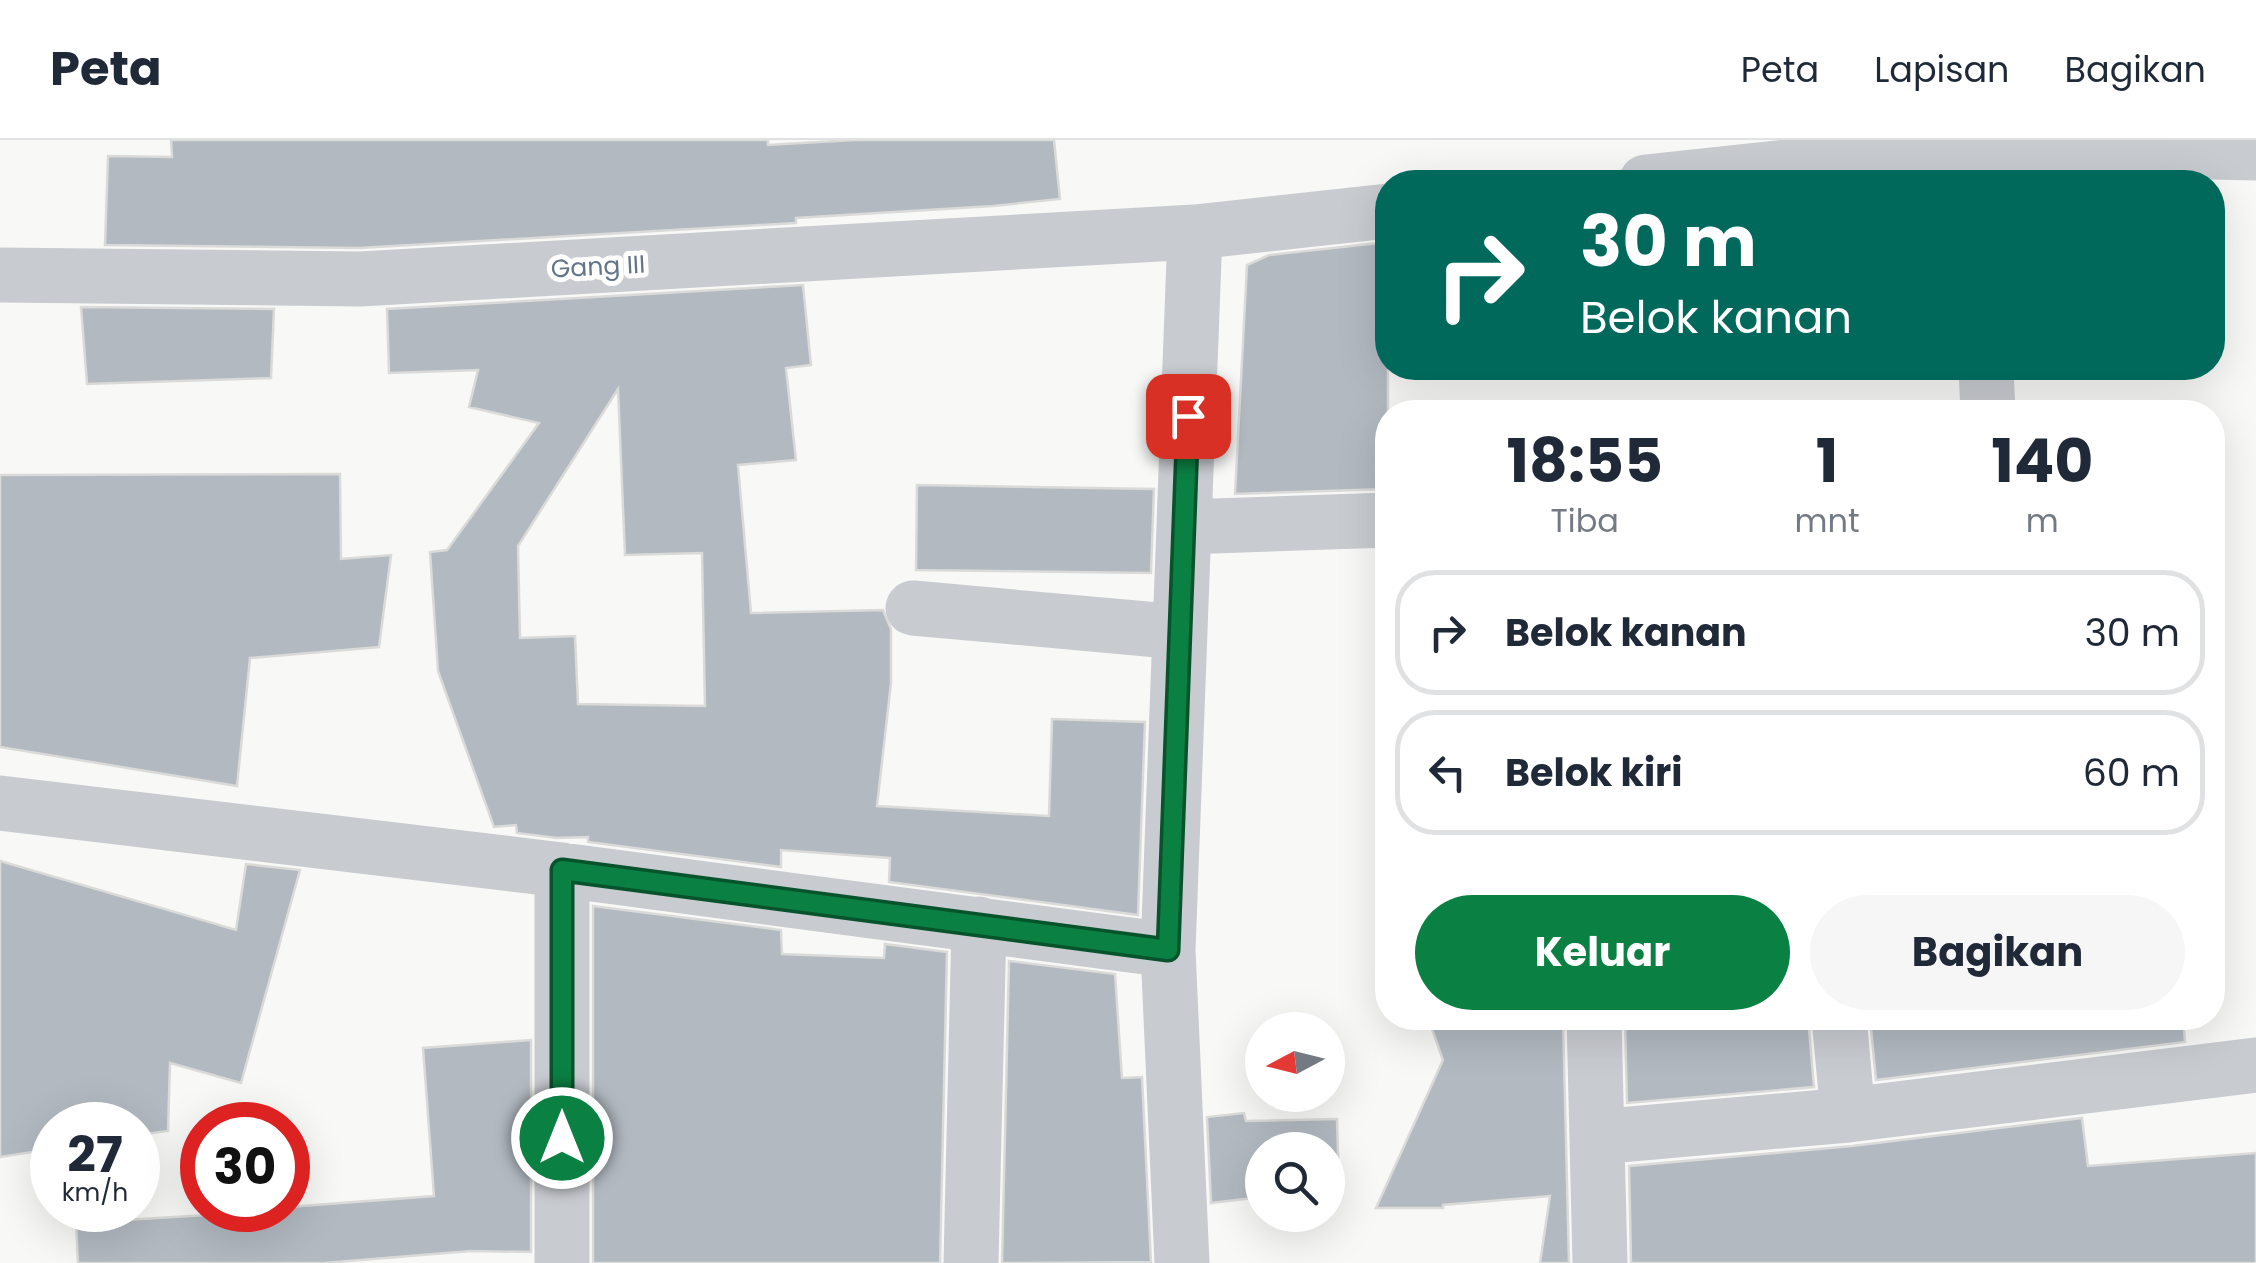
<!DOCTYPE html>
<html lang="id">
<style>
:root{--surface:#fff;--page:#f6f6f7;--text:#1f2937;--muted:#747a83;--line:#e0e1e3;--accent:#0b8043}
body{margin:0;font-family:Poppins,sans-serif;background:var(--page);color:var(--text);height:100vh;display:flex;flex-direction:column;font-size:38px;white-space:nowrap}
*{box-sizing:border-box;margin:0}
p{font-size:32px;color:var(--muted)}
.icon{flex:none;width:55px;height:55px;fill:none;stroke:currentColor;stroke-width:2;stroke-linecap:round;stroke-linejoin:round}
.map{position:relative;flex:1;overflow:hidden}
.sheet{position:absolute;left:1375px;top:260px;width:850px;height:630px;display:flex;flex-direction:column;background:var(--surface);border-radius:40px;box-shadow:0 10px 40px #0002}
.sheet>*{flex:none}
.top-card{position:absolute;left:1375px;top:30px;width:850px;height:210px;border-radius:40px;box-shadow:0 10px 40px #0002;background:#00695c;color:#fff;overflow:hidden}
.needle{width:65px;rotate:263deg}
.fabs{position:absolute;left:1245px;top:872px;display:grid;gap:20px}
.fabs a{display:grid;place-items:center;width:100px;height:100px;border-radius:50%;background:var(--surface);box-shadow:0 10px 40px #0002;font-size:50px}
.speed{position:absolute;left:30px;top:962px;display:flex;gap:20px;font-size:50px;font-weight:700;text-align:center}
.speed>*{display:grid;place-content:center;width:130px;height:130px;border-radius:50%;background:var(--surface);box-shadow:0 10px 40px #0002;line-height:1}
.speed small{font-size:25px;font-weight:400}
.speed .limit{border:15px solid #d22;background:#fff;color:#111}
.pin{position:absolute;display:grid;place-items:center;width:85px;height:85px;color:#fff;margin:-42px;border-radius:20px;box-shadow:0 5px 15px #0006}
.me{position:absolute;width:110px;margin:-55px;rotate:0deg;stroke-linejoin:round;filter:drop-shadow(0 0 8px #0008)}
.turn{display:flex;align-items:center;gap:35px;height:210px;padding:0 40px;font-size:45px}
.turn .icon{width:130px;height:130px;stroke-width:2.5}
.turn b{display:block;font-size:70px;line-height:85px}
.eta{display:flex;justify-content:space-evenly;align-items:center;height:170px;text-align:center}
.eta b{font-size:60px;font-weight:700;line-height:70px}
.cta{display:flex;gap:20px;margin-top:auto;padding:20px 40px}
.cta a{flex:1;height:115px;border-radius:60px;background:var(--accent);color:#fff;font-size:40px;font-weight:700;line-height:115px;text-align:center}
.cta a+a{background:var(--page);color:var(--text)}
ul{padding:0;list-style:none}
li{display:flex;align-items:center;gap:30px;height:125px;margin:0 20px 15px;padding:0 20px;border:5px solid var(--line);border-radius:40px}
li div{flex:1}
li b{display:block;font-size:38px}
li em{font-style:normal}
header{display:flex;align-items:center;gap:60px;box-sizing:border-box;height:140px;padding:0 50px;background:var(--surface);border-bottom:2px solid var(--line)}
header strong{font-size:48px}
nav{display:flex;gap:55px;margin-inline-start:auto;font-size:35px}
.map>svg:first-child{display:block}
.building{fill:#b2b9c1;stroke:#dadad8;stroke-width:2.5;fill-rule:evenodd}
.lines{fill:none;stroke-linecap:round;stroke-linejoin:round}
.street{stroke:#c8cbd0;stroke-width:55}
.route-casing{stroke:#07532c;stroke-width:25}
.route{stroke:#0b8043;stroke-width:18}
.labels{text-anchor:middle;stroke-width:10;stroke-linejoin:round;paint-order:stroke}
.street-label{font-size:25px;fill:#64758a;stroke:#fff}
</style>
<header>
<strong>Peta</strong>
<nav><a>Peta</a><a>Lapisan</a><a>Bagikan</a></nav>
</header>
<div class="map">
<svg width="2256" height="1123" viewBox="0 0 2256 1123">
<rect width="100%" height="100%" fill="#f8f9f6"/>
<path class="building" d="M171,0H768V5L854,0H1054L1060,59L993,66L796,78V83L359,108L105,105L108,16L172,17Z
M1388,102V349L1235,354L1247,125L1269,115Z
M803,145L811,225L786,228L796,320L738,325L751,473L883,470L891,489V543L877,666L1049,676L1052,579L1145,582L1138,775L889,742L890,718L781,710V727L588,702V697L557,698L517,693L516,685L494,687L438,531L430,412L447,410L539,283L469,267L478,230L389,233L387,169ZM618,249L625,415L702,413L705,566L578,564L575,496L520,498L518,406Z
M81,167L274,169L271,238L87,244Z
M340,334L341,419L391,415L379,507L250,518L237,646L0,607V335Z
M917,345L1154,349L1151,433L916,430Z
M0,721L236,790L246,724L300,730L241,943L170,923L168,991L138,995V985H52V1009L0,1017Z
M593,766L781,790L782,814L884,818L885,804L947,812L940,1123H593Z
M1009,821L1115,834L1122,938L1142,937L1151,1122L1002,1123Z
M1428,878L1563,879L1569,1123H1540L1550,1056L1443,1065V1068H1376L1443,920Z
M1629,878H1808L1814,947L1627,963L1625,881H1630Z
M1870,878H2183L2185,902L1876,940Z
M531,900V1112L471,1111L324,1123H78L76,1083L288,1070V1067L434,1056L423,908Z
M1244,973L1246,981L1337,979L1339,1048L1328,1049V1010H1262V1057L1211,1063L1207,977Z
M2082,978L2088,1026L2256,1013V1123H1631L1629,1026L1852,1006Z"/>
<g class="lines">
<path class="street" d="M1646,42L1973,7L2256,13
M0,135L360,139L1195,92L1388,71
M1986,228L1988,272
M1184,387L1388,380
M913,468L1180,492
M0,663L562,730L1168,810
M562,730V1123
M1594,878L1600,1123
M1839,878L1848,975
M1597,997L1848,975L2256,925
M971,1123L979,784
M1182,1123L1168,810L1195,92"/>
</g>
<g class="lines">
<g class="route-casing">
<path id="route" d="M562,998V730L1168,810L1188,276"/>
</g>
<use href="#route" class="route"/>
</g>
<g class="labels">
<g class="street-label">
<text transform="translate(598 126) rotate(-3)" y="9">Gang III</text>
</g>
</g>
</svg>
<div class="fabs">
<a><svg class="needle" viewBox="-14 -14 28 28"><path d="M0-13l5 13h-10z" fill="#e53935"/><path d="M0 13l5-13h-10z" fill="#747a83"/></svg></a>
<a><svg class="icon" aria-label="search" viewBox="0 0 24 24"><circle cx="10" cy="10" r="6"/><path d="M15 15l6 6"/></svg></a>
</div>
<div class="speed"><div>27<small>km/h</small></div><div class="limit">30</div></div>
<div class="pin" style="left:1188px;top:276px;background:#d93025"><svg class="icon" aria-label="arrive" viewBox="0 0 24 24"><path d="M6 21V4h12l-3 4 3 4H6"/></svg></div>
<svg class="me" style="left:562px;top:998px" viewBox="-20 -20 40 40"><circle r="17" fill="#0b8043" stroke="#fff" stroke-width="3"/><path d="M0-11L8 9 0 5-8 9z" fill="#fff"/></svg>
<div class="top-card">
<div class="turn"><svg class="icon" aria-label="right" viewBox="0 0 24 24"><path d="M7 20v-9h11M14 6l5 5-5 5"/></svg><div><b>30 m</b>Belok kanan</div></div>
</div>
<section class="sheet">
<div class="eta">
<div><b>18:55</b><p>Tiba</p></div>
<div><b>1</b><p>mnt</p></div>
<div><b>140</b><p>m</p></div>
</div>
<ul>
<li><svg class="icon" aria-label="right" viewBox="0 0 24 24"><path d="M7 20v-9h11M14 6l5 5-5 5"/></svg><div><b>Belok kanan</b></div><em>30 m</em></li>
<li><svg class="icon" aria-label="left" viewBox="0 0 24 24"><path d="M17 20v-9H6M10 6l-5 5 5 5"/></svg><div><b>Belok kiri</b></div><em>60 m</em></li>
</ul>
<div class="cta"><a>Keluar</a><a>Bagikan</a></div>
</section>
</div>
